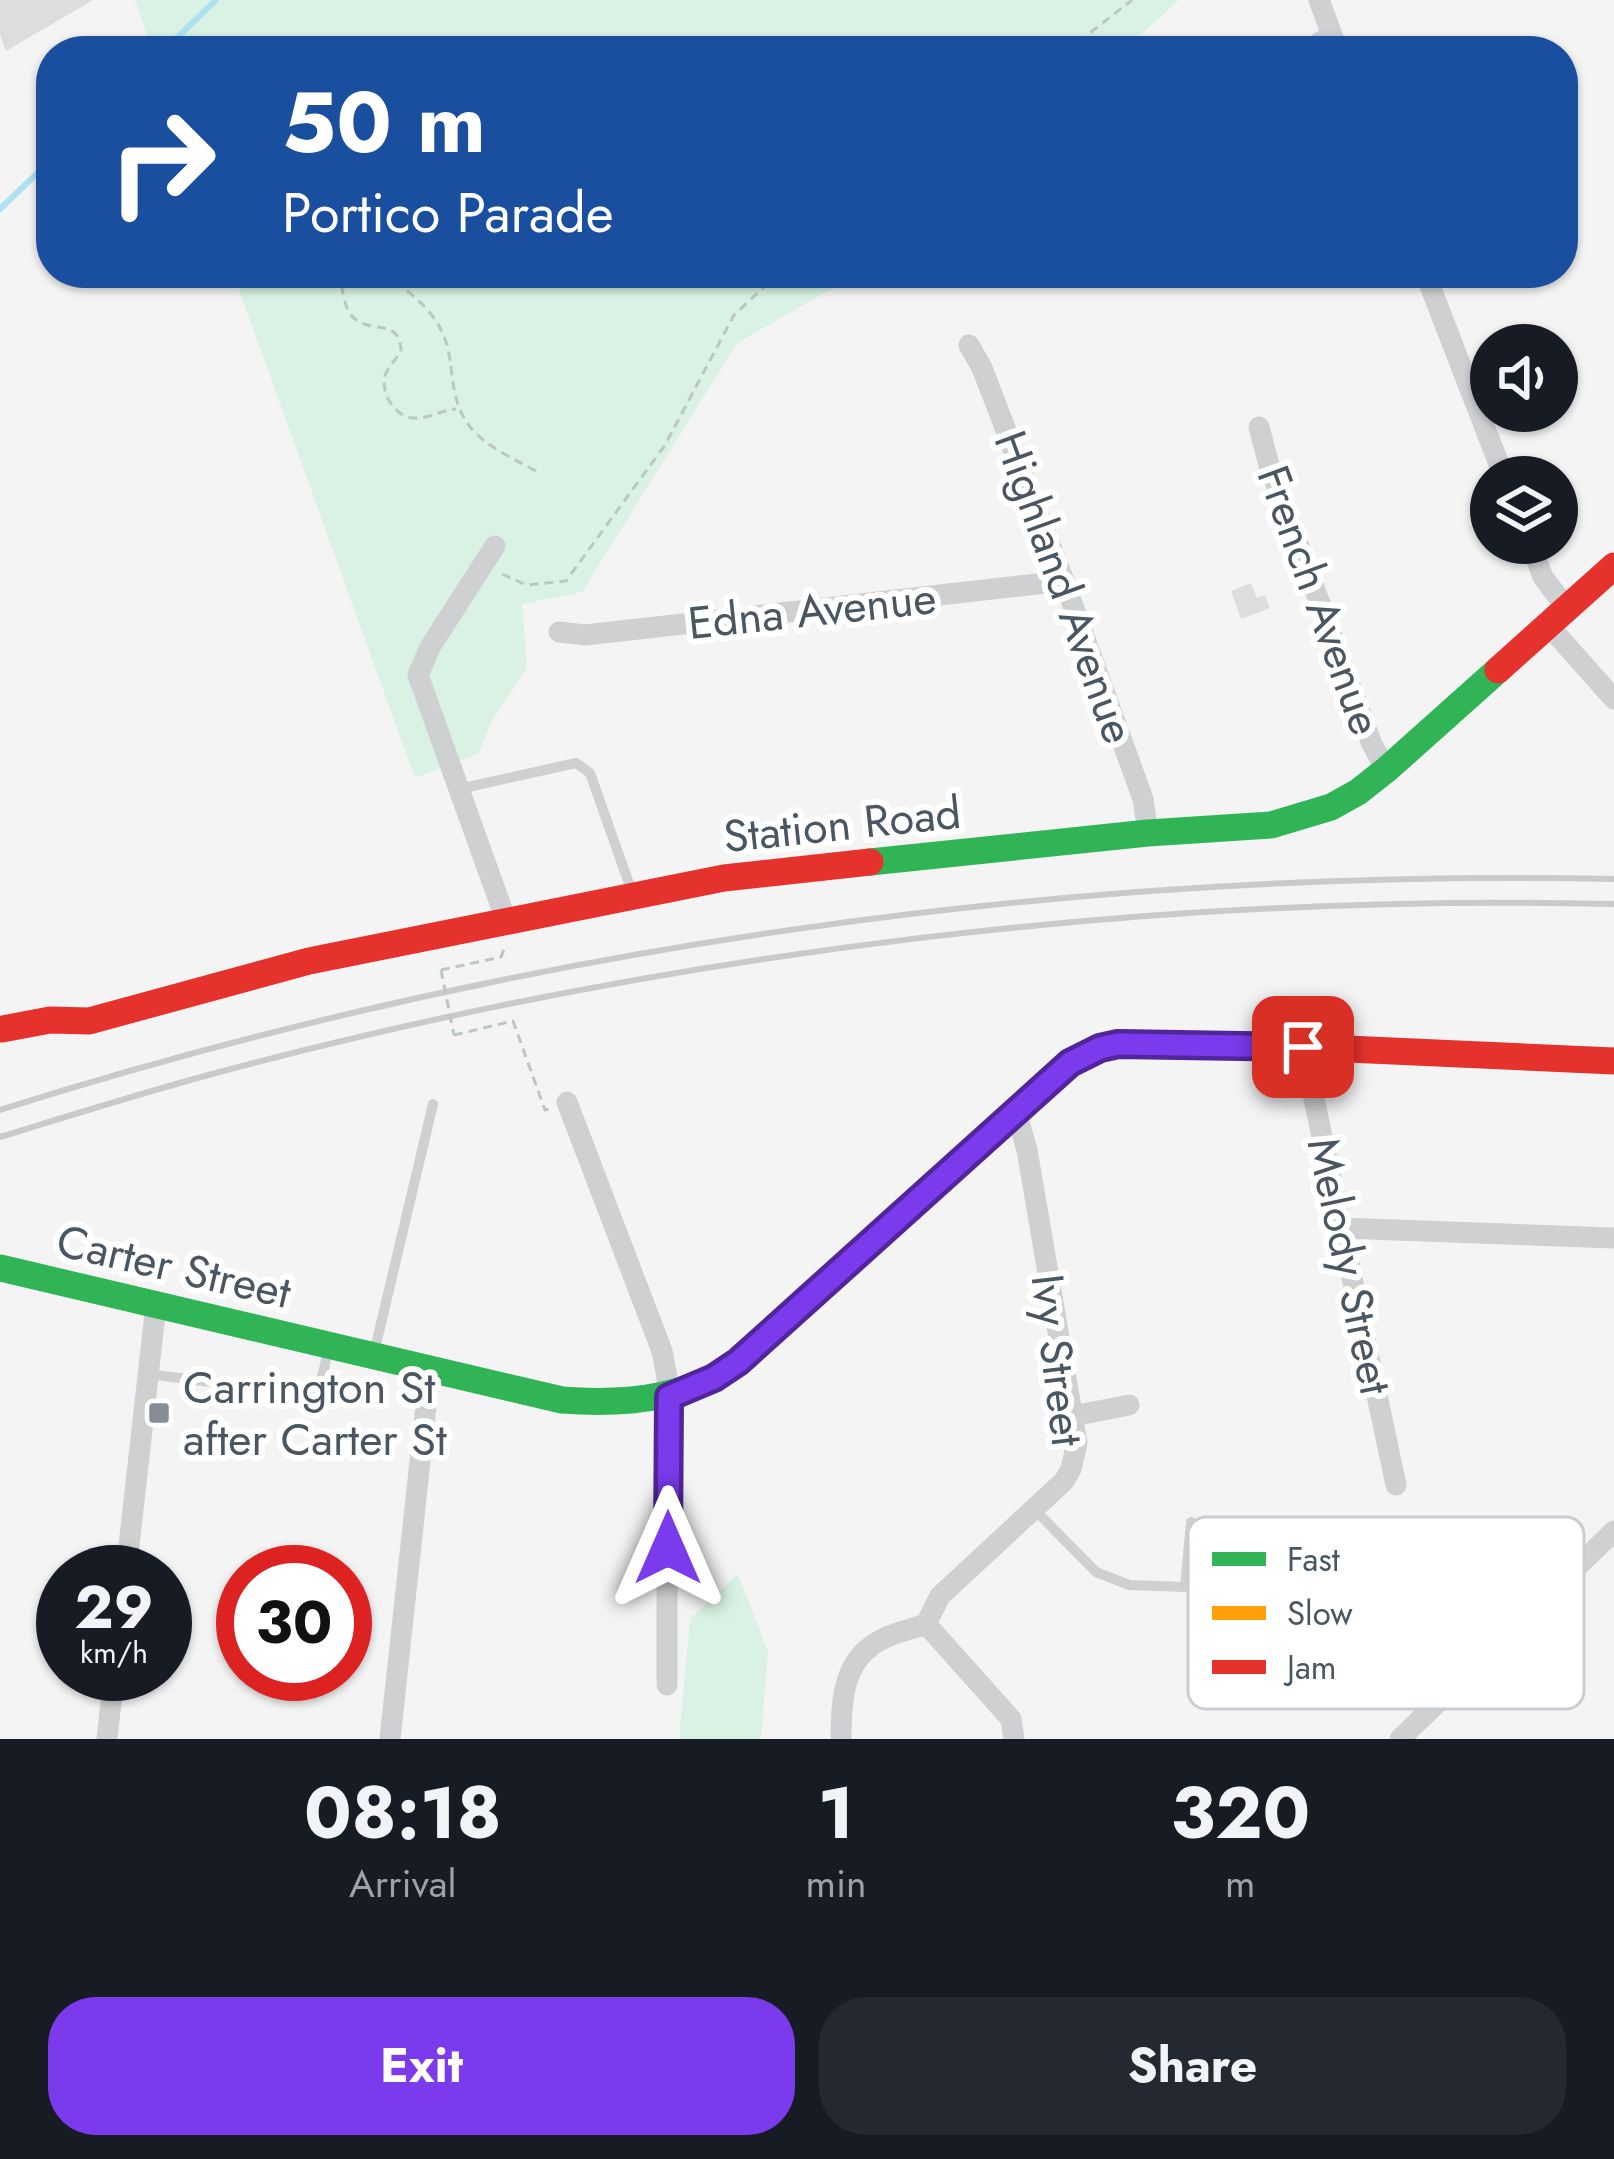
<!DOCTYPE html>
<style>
:root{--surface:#171b24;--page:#242831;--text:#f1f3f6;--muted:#9ea1a6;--accent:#7c3aed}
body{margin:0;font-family:Jost,sans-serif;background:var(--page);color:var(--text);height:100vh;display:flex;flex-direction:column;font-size:45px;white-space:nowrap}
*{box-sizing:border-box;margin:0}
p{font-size:39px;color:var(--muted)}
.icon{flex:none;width:66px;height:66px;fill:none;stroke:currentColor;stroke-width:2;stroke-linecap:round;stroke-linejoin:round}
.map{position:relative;height:1739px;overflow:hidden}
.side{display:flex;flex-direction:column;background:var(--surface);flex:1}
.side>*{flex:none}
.guide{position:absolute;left:36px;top:36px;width:1542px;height:252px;border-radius:48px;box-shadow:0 3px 9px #0004;background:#1a4fa0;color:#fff;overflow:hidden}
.controls{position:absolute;left:1470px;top:324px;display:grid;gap:24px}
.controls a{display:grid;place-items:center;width:108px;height:108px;border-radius:50%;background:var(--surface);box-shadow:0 3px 9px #0004;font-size:60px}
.speed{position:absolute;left:36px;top:1545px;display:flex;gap:24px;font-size:60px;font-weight:700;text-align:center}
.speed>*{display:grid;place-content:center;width:156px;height:156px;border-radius:50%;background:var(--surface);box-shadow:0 3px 9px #0004;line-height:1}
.speed small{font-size:30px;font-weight:400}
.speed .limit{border:18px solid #d22;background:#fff;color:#111}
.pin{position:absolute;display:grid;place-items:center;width:102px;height:102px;color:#fff;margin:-51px;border-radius:24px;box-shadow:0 6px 18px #0006}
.me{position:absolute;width:132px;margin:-66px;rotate:0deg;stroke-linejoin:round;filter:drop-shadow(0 0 9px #0008)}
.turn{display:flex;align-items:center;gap:42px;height:252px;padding:0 48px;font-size:54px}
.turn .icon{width:156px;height:156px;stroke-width:2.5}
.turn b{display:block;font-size:84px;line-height:102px}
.eta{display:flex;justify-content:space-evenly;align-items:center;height:204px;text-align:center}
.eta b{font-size:72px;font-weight:700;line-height:84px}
.cta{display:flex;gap:24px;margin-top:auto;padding:24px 48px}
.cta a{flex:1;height:138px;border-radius:48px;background:var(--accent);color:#fff;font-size:48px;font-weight:700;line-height:138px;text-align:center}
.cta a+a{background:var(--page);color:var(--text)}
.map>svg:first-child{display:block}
.green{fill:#d9f2e3}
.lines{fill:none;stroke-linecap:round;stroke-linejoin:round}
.stream{stroke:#aee2f0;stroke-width:6}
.building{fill:#ddddde}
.path{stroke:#bcc7c4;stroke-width:3;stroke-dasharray:9 6;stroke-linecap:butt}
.lane{stroke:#ced0d2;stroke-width:10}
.street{stroke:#ced0d2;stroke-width:21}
.fast{stroke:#30b455;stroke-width:27}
.slow{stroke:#ff9f0a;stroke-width:27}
.jam{stroke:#e5322d;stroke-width:27}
.rail{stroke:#c9cacc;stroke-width:6}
.path-bridge{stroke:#bcc7c4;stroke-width:3;stroke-dasharray:9 6;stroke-linecap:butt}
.route-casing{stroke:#51269a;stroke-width:30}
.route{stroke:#7c3aed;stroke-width:21}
.poi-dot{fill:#868d94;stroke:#fff;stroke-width:4.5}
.labels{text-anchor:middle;stroke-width:12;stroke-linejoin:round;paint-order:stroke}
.street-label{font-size:45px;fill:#4a5661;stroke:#fff}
.poi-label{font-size:45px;fill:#4a5661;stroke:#fff;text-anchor:start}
.key{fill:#fff;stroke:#c9ccd0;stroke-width:3}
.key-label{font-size:33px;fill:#4a5661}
</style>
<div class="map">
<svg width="1614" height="1739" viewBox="0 0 1614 1739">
<rect width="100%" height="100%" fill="#f4f4f4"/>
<path class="green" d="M135,0H1179L1123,51H153Z
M233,273H859L737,343L582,592L522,604L527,668L492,720L479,753L415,778Z
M738,1574L768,1652L761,1739H679L690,1619Z"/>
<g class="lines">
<path class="stream" d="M163,51L216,0
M0,209L51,160"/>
</g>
<path class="building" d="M0,0H93L6,51L0,35Z
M1251,583L1257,598L1265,595L1270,608L1241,619L1231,591Z"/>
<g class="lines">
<path class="path" d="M1067,51L1132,0
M334,273C347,287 340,306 355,319C374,334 400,318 401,351C396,360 388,366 385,376C380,394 397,420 417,418C430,418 443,410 456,409
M383,273C412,294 439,312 448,349C454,377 451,404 471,428C487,448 519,461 541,474
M502,574L526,585L566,581L665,445L734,315L765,286L791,273
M441,970L501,957L504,949
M454,1035L513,1021L545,1110L549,1109"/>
<path class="lane" d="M459,789L576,763L590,773L633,895
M374,1353L433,1104
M148,1374L305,1394C324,1388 324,1367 328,1349
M1034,1509L1096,1572L1129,1585L1185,1587L1191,1522"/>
<path class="street" d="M1319,0L1338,51
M1306,51L1332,35
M1425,273L1504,477
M969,345L982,368L1064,581L1143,799L1148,833
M1259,427L1269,465L1371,742L1386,770
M1530,543L1543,577L1567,609
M495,546L430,647L418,675L507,923
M1549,626L1614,699
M559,632L585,635L1064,581
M1303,1047L1396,1485
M567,1102L662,1351L667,1377V1685
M1341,1228L1614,1238
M1073,1416L1129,1405
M126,1572L156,1305
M926,1624L940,1596L1064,1481L1071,1469L1077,1443L1027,1150L1016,1112
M926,1624L1011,1719L1014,1739
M107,1739L114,1674
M390,1739L430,1369
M841,1739C841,1707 842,1668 870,1647C884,1635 909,1630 926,1624
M1400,1739L1614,1531"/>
<path class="fast" d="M870,862L1148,833L1271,825L1331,807L1358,792L1386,770L1498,670
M0,1268L562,1400C629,1405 697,1399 749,1352"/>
<path class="slow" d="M749,1352L1070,1063C1106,1044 1114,1044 1154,1045"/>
<path class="jam" d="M1498,670L1614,566
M2,1029L50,1020L89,1021L309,961L724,878L870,862
M1154,1045L1303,1047L1614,1061"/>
<path class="rail" d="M0,1110C519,946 1070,868 1614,879
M0,1137C75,1114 151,1090 227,1070C671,952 1154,893 1614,904"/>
<path class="path-bridge" d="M441,970L454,1035"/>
</g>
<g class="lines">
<g class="route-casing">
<path id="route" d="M668,1548L669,1397L714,1378L738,1362L1070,1063L1100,1048L1118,1044L1303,1047"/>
</g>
<use href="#route" class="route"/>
</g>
<rect class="poi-dot" x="147" y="1401" width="24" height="24" rx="6"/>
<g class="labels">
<g class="street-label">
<text transform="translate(1065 587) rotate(70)" y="16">Highland Avenue</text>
<text transform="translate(1320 600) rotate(70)" y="16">French Avenue</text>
<text transform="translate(812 610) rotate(-6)" y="16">Edna Avenue</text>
<text transform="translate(842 824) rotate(-6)" y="16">Station Road</text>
<text transform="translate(174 1266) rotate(13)" y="16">Carter Street</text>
<text transform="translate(1350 1266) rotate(78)" y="16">Melody Street</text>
<text transform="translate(1058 1360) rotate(83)" y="16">Ivy Street</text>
</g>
<g class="poi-label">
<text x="183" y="1403">Carrington St<tspan x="183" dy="52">after Carter St</tspan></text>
</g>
</g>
<rect x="1188" y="1517" width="396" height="192" rx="18" class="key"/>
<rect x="1212" y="1552" width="54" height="14" fill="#30b455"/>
<rect x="1212" y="1606" width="54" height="14" fill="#ff9f0a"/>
<rect x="1212" y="1660" width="54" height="14" fill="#e5322d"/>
<g class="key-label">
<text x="1287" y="1571">Fast</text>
<text x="1287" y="1625">Slow</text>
<text x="1287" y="1679">Jam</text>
</g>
</svg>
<div class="controls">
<a><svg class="icon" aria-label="sound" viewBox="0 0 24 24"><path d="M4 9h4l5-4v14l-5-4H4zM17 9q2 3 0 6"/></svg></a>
<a><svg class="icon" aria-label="layers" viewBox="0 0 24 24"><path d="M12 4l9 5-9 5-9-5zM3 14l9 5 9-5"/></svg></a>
</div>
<div class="speed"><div>29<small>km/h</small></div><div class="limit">30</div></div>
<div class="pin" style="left:1303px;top:1047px;background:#d93025"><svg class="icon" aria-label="arrive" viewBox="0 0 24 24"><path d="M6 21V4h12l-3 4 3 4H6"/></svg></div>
<svg class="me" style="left:668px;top:1548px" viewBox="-20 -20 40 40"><path d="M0-17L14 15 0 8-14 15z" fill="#7c3aed" stroke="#fff" stroke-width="4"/></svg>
<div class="guide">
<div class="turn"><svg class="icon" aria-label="right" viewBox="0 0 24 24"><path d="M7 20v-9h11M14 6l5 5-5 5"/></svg><div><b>50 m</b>Portico Parade</div></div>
</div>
</div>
<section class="side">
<div class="eta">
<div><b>08:18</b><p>Arrival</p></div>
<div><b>1</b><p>min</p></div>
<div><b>320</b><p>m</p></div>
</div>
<div class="cta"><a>Exit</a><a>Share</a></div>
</section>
